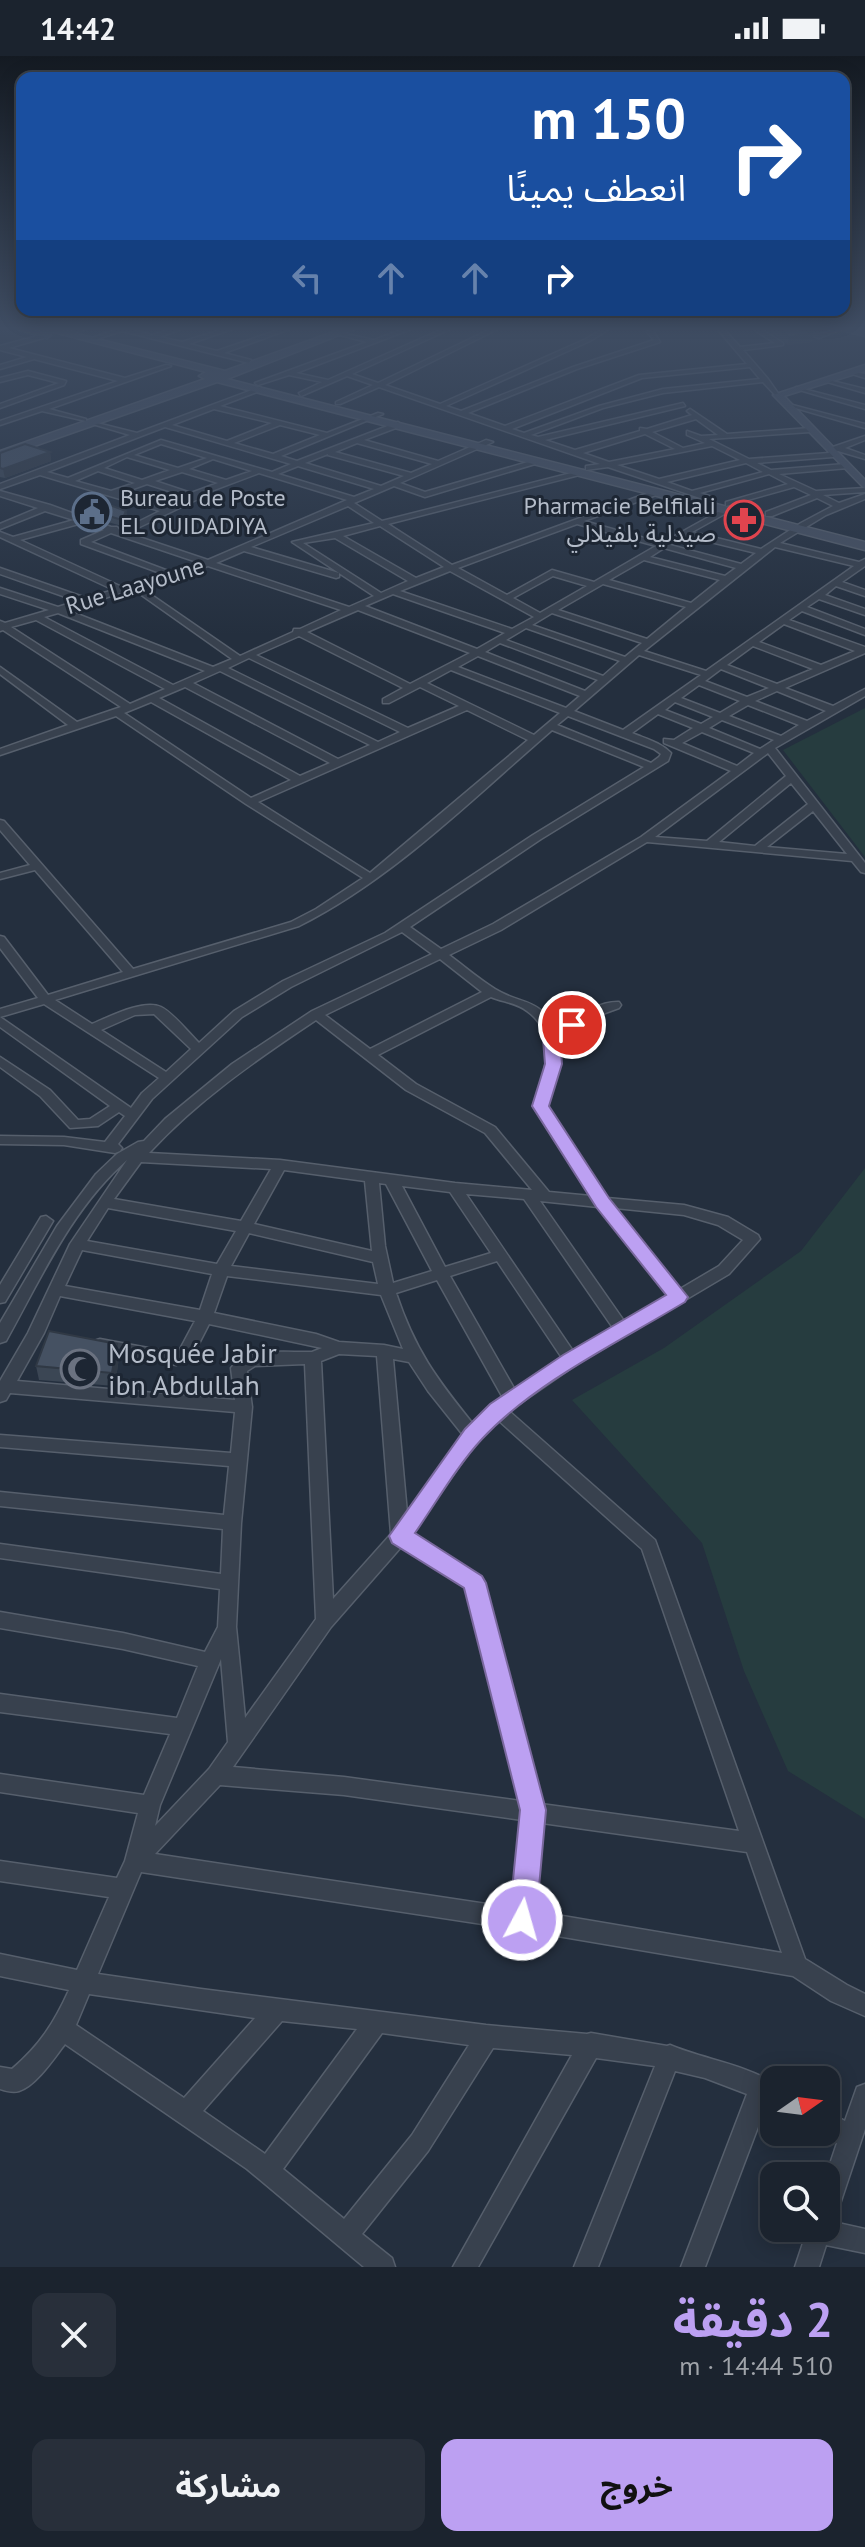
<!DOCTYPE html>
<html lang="ar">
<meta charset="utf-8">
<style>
:root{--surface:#1b232e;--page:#282f3a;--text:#f1f3f6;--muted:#a0a4aa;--line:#39404a;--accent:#bca0f2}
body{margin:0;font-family:"PT Sans","Noto Sans Arabic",sans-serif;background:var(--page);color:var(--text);direction:rtl;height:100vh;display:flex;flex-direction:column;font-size:30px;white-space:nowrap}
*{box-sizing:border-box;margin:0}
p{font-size:26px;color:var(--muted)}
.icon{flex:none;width:44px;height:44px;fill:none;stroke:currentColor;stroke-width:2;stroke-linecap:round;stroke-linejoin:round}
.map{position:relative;height:2211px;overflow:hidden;direction:ltr}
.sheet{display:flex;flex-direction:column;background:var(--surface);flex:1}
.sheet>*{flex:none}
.banner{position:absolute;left:16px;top:16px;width:834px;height:244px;border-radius:16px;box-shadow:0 4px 20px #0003,0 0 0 2px var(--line);direction:rtl;background:#1a4fa0;color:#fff;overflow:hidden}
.needle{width:52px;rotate:76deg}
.buttons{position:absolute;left:760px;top:2010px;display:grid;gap:16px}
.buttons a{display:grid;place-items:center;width:80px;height:80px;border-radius:16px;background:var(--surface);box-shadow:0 4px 20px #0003,0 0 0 2px var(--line);font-size:40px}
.pin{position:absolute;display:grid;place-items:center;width:68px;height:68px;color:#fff;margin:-34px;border:4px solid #fff;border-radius:50%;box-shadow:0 2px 8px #0007}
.me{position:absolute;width:88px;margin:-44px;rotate:6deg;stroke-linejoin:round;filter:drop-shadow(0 0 6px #0008)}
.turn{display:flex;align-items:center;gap:28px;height:168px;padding:0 32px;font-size:36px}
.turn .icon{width:104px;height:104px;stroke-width:2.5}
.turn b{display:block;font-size:56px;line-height:68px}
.lanes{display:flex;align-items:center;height:76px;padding:0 32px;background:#0003;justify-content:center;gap:40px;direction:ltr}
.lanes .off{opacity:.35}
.round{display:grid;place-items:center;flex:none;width:84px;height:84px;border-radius:16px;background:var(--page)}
.headline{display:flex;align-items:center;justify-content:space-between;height:136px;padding:0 32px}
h1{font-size:48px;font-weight:700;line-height:60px;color:var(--accent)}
.button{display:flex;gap:16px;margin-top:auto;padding:16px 32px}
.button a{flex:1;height:92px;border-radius:16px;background:var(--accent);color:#111;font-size:32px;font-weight:700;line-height:92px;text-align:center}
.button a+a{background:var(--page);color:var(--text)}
.status{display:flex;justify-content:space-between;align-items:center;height:56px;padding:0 40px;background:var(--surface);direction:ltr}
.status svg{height:22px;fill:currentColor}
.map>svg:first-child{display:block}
.green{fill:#263c3f}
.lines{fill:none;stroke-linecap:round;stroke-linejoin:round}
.street-casing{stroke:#565f6c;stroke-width:3}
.secondary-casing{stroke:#565f6c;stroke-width:3}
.street{fill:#38414e;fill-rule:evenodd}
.secondary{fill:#465061;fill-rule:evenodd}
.wall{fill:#3b4654}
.shaded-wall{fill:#303945}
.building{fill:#455162;stroke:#303945;stroke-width:2}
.route{fill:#bca0f2;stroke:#7a689d;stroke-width:2}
.labels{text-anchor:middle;stroke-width:6;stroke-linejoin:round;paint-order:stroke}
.far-poi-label{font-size:24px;fill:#b4bcc9;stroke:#1d2633;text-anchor:start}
.far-street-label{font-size:24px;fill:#b4bcc9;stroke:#1d2633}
.poi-label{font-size:28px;fill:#b4bcc9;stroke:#1d2633;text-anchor:start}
</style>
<div class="status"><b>14:42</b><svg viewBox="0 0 49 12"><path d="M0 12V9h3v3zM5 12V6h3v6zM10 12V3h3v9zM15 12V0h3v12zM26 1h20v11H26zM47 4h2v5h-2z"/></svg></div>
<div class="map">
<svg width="865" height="2211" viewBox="0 0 865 2211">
<rect width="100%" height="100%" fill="#242f3e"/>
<path class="green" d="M865,652V801L783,694Z
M865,1112V1763L788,1715L744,1615L702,1487L572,1344L664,1292L801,1195Z"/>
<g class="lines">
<g class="street-casing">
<path id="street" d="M86,270H94L68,279L63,278Z
M126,270H134L129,273L152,279L181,270H189L160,281L182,286L233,270H241L189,288L217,295L290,270H298L224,297L251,304L249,307L122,275L91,285L86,284Z
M411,270H419L296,317L328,324L449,270H457L352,318L378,327L497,270H504L385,329L440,348L586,283L607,270H614L590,285L446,350L461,355L573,311L654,284L647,276L654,270H661L654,276L660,286L577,313L468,357L505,370L639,319L747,308L715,270H721L740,291L775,287L756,275L754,271L767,270L761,273L783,287V289L743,294L768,323L780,340H776L763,326L663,337L603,352L531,379L538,381L683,347L685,350L545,384L575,394L640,375V372L647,373L692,359L687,355L690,353L727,378L810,372L814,374L810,376L709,383L749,403L829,397L827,393L865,380V384L845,392L865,399V403L838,395L831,397L837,399L833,401L757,407L771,414L845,408H848V412L779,418L816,435L865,432V436L823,439L839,447L865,438V443L826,459L780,487L859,506L865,503V510L842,526L865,534V540L836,530L825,539L865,553V559L819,543L807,551L865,573V579L802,555L789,564L865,591V597L785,632L833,650L865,633V640L775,692L865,807V817L861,816L852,805L647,786L501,874L449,899C464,910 479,923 495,933C523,950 537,940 557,975C575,963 597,945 619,946L621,949L619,952L597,960L559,984L558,1012L547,1050L607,1142L684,1149L728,1161L758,1179L760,1183L729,1218L577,1308L509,1355L655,1484L805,1903L847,1929L865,1938V1960L831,1945L793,1920L522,1874L141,1816L98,1918L201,1933L486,1969L587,1978L591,1977L667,1990L670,1989C703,2003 743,2008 774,2027V2050L767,2047L705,2211H681L747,2038L705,2022L675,2015L598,2211H574L655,2010L596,2002L478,2211H453L572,1999L493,1992L428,2095L362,2178L392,2202L395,2211H364L247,2113L65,1988C55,2001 36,2030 19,2035C13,2037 6,2035 0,2033V2011L12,2013C40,1989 54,1967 69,1934L0,1920V1898L77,1914L109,1841L0,1825V1805L117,1822L125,1805L138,1757L0,1736V1718L144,1739L170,1678L0,1656V1638L177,1662L198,1610L123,1593L0,1572V1556L123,1577L205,1596L218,1571L220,1533L0,1502V1488L221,1518L223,1473L0,1450V1436L224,1459L229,1410L0,1391V1379L231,1397L235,1356L10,1337L6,1344L0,1346V1325L28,1277L70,1188L127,1104C72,1152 41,1222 6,1285L0,1287V1267L57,1170L96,1118L117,1098L138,1086L144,1085L165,1063L232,1008L312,955L432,898L402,876L291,931L242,961L152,1043L118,1088L122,1092L120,1095L115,1097L64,1089L0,1088V1080L64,1081L105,1086L125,1060L119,1056L98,1070L70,1072L40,1040L0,1011V1001L50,1034L78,1064L90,1063L110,1050L0,971V961L131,1052L142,1037L159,1022L44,948L0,961V953L38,942L0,892V880L4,881L48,939L123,916L35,814L0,823V817L30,809L0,774V764L4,765L133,913L291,866L316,853L363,822L246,748L116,660L0,699V693L68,669L0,618V611L77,666L121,651L3,574L0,575V565L5,567L49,554L0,538V532L58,551L77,545L0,518V512L86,542L114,534L0,481V476L13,481L74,464L45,455L0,473V468L38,452L0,440V435L50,449L111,471H117L120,475L160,455L40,419L0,433V428L130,379L89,367V365L137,377L260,331L262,334L220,350L327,377L378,357L383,358L281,400L297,405L398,366L401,370L364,384L438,405L486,384L493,386L400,427L425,436L538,403L545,405L425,441L394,430L354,447L382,465L583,414V418L388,468L452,509L656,434L660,436L659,438L584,465L662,487L725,452H728V456L692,476L761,493L801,467L833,450L817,442L772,460H766V456L811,439L794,431L726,450V446L788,428L769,418L700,437L712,441L713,443L709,445L608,411L586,414V410L600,408L379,331L340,348H336V346L373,329L347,320L301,340L299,337L322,326L289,319L258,329L255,327L367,286L336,278V276L374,284ZM750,311L760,323L663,333L599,350L524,377L512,373L642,322ZM214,353L272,367L227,385L172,369ZM696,363L718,379L701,380L687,375V379L705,387L683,392L652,376ZM280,369L320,379L273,398L234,387ZM165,371L291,408L272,416L161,384L68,422L47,416ZM645,378L675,393L609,406L583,397ZM357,387L432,408L411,417L335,396ZM161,388L207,402L178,412L134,399ZM712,390L740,404L659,423L617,409ZM328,398V399L404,420L381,430L305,407ZM127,401L170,414L142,424L104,412ZM213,403L252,415L226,424L189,413ZM746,407L763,416L692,435L667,426ZM298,410L374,433L354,441L278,418ZM98,415L135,427L111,435L75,425ZM182,416L218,427L191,437L155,425ZM259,417L347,444L208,504L127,477L198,443V440ZM147,428L188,441L166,452L119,438ZM348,450L374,467L292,486L339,517L251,491ZM82,467L104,474L81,484V488L163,518L122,531L20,484ZM577,468L656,490L594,526L552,514L507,539L458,512ZM380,470L444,511L416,522L343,480ZM111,477L200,507L171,516L91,486ZM686,480L756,497L741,508L670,489ZM335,482L408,525L381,537L303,487ZM775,491L854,510L706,615L644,595ZM664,492L736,512L725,520L650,501ZM244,495L336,522L339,521V517L374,540L349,551L216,507ZM644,504L720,524L691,547L609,524ZM208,510L341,554L300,573H294L293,576L240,600L140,531ZM450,515L534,561L512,573L400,535ZM553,520L587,530L540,557L513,542ZM603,528L686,551L647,583L558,554ZM133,533L232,603L213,611L67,554ZM393,538L505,577L477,593L365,550ZM358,554L470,597L410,628L307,576ZM58,557L205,615L173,629L44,561ZM552,557L642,587L625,601L532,569ZM36,564L165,633L130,648L11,571ZM784,568L855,595L821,609L759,586ZM526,572L620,605L603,620L506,584ZM299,580L403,632L383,643V647H389L420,631L459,650L408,672L256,599ZM500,587L598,624L585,635L485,596ZM753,590L813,613L777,628L727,609ZM639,599L701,619L623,674L574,655ZM478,600L580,640L566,652L458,611ZM249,602L400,676L378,686L228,612ZM721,613L769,632L747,641L705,625ZM451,614L560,657L534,679L427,627ZM220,615L370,689L338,703L193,627ZM699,629L740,645L720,657L681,642ZM185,631L330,707L300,720L159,642ZM777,635L826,655L807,665L755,645ZM151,646L291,724L251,742L124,657ZM675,646L713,661L701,668L665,654ZM748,649L799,669L781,680L729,660ZM467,654L528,684L370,817L258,746ZM658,658L693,672L674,684L664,683V687L731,715L641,781L493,868L441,893L410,871L541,783L668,705L671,697C660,686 646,683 632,677ZM568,660L654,693L661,698L659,701L651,707L557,669ZM722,664L774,684L760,693L709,672ZM552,674L644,711L533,779L385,877L283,925L234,955L199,987C189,977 172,956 161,951C143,943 109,961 92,968L55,944L299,870C394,822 471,744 552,674ZM702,676L754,697L737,710L682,687ZM768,697L786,720L707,785L655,781ZM791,727L808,748L755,790L719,786ZM813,755L847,798L767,791ZM440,903L482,936L370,993L325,959ZM491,941C503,946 517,947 527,955C560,978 544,1019 533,1050L591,1140L549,1136L495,1071L416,1028L378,999ZM154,958L191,993L166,1016L101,974L135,959ZM316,964L406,1034L485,1077L532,1134L455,1127L280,1104L149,1097C198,1044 256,1004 316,964ZM141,1106L271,1113L241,1165L114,1143ZM284,1114L365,1125L372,1195L254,1168ZM379,1127L386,1128L432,1215L393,1227L385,1190ZM402,1130L450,1136L491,1197L445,1211ZM466,1138L524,1143L613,1272L573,1295ZM540,1145L598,1151L668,1240L624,1265ZM108,1152L236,1175L217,1208L87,1185ZM615,1152L684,1159L718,1169L743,1184L719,1210L680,1233ZM249,1177L373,1206L378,1228L231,1210ZM82,1194L212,1218L200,1254L65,1230ZM497,1205L562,1302L515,1334L450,1220ZM227,1220L381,1239L403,1293L384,1289L339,1286L316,1278L214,1257ZM437,1224L503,1342L473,1368C436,1322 415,1294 396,1237ZM60,1240L195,1265L179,1295L175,1297L100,1283L94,1285L92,1289L94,1293L100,1295L176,1309L191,1303L209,1268L322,1292L312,1296C287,1297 247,1290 231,1312L235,1344L17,1325L44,1277ZM339,1298L377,1300L391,1478L333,1543L321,1305ZM393,1303L409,1306L428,1335L463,1379L407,1457ZM305,1308L316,1563L245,1662L236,1571L241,1467L252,1351L247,1315L255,1310ZM498,1364L642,1493L739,1775L541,1748L483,1527L480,1522L411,1478L478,1384ZM402,1490L466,1531L521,1745L344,1721L233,1711L331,1571ZM221,1603L228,1686L209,1713L155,1770L160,1749ZM220,1729L344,1739L522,1764L513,1852L155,1798ZM542,1767L747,1796L782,1897L533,1855ZM89,1938L255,1962L184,2042L76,1969ZM282,1965L357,1973L265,2098L203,2055ZM382,1977L469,1989L412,2079L344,2163L283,2113Z
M545,270H551L547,273Z
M779,270C792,269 804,278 818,278C828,278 838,270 849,270L819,282Z
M48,277L50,280L9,292L125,322L166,309L171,310L49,353L86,363V365L42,355L0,369V365L118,325L34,303L0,313V309L27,301L0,294V290Z
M28,315L66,325L64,329L0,352V348L59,327L28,319L0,326V322Z
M849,315L865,318V322L849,317Z
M824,323L865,333V337L824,325Z
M796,331L865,349V353L796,333Z
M785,347L865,368V372L785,349Z
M46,1160L53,1165L5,1246L0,1247V1229L41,1161Z
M865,2028V2073L838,2154L834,2162L829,2165L865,2173V2197L826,2189L819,2211H795L808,2172H826V2120L837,2087L819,2076H826V2055L845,2065L857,2031Z"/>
</g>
<g class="secondary-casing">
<path id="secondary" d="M8,270H21L51,279L47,282Z
M31,270H45L225,315L350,270H362L227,323L865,486V494L217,326L0,402V395L205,323L199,320L206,316Z
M832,270L865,274V280L833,272Z
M865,309V315L784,340L865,424V433L773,339Z"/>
</g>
<use href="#street" class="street"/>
<use href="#secondary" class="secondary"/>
</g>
<path class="wall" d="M768,270H793L813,277L812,286L788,289L767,273Z
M50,396L51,405L5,422L0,421V397Z
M76,450L126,455L127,462L122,470L76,457Z
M119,1301L115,1330L39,1324L36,1310Z"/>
<path class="shaded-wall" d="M813,277L812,286L788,289L789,281Z
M50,396L51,405L5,422L3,413Z
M126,455L127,462L122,470V464Z
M117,1288L119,1301L115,1330L112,1317Z"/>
<path class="building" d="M775,270H793L813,277L789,281Z
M25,388L50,396L3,413L0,412V397Z
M96,444L126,455L122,464L76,450Z
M49,1275L117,1288L112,1317L36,1310Z"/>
<linearGradient id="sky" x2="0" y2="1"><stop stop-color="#141a22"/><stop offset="0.47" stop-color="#3f4d63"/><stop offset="1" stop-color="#3f4d63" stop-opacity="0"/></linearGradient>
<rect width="865" height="579" fill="url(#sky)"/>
<path class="route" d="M572,964L581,969L560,985L562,1008L549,1050L609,1142L688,1241L685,1246C619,1286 535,1326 482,1383C457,1410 436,1447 415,1477L482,1520L486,1527L546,1754L536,1864L532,1874L522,1878L513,1874L509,1864L520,1754L464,1532L392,1487L389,1480L465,1373L490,1348L563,1299L666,1239L596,1151L532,1050L545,1008L543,983Z"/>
<defs>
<g id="civic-ring" transform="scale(2)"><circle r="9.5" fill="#1d2633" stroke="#5c6f8a" stroke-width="1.5"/><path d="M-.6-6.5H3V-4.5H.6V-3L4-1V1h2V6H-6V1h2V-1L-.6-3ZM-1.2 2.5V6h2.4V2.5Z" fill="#5c6f8a"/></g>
<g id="pharmacy-ring" transform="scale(2)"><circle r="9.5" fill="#1d2633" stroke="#e0444e" stroke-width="1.5"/><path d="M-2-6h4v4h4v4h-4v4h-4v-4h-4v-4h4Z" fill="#e0444e"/></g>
<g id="mosque-ring" transform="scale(2)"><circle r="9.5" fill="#1d2633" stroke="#6b7280" stroke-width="1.5"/><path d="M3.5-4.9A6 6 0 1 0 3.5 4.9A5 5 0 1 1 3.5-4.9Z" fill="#6b7280"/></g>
</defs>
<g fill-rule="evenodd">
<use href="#civic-ring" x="92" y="456"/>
<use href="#pharmacy-ring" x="744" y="464"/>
<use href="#mosque-ring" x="80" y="1313"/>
</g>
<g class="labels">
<g class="far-poi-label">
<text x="120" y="450">Bureau de Poste<tspan x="120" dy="28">EL OUIDADIYA</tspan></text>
<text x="716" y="458" text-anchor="end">Pharmacie Belfilali<tspan x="716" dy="28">صيدلية بلفيلالي</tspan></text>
</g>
<g class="far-street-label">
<text transform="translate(135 530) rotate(-17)" y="8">Rue Laayoune</text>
</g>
<g class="poi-label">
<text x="108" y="1307">Mosquée Jabir<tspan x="108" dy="32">ibn Abdullah</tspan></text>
</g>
</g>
</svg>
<div class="buttons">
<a><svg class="needle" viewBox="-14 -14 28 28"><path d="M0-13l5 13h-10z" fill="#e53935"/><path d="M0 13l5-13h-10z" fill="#a0a4aa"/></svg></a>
<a><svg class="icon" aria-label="search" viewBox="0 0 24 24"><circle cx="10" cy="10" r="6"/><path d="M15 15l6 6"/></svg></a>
</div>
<div class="pin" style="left:572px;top:969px;background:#d93025"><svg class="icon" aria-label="arrive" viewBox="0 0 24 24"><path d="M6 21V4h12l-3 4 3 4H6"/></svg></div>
<svg class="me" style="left:522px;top:1864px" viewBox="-20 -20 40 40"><circle r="17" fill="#bca0f2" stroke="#fff" stroke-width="3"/><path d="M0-11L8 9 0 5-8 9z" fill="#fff"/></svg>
<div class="banner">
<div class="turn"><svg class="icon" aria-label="right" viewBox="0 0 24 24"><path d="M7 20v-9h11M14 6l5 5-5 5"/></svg><div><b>150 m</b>انعطف يمينًا</div></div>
<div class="lanes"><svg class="icon off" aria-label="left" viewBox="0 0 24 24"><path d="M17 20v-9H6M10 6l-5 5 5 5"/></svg><svg class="icon off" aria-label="ahead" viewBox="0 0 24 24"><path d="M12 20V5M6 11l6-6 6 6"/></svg><svg class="icon off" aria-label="ahead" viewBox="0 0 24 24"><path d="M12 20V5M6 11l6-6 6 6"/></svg><svg class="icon" aria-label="right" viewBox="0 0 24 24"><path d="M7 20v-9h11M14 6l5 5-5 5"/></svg></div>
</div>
</div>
<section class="sheet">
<div class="headline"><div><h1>2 دقيقة</h1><p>510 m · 14:44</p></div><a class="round"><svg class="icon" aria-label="close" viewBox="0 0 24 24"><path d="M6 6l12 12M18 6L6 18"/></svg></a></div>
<div class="button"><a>خروج</a><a>مشاركة</a></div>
</section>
